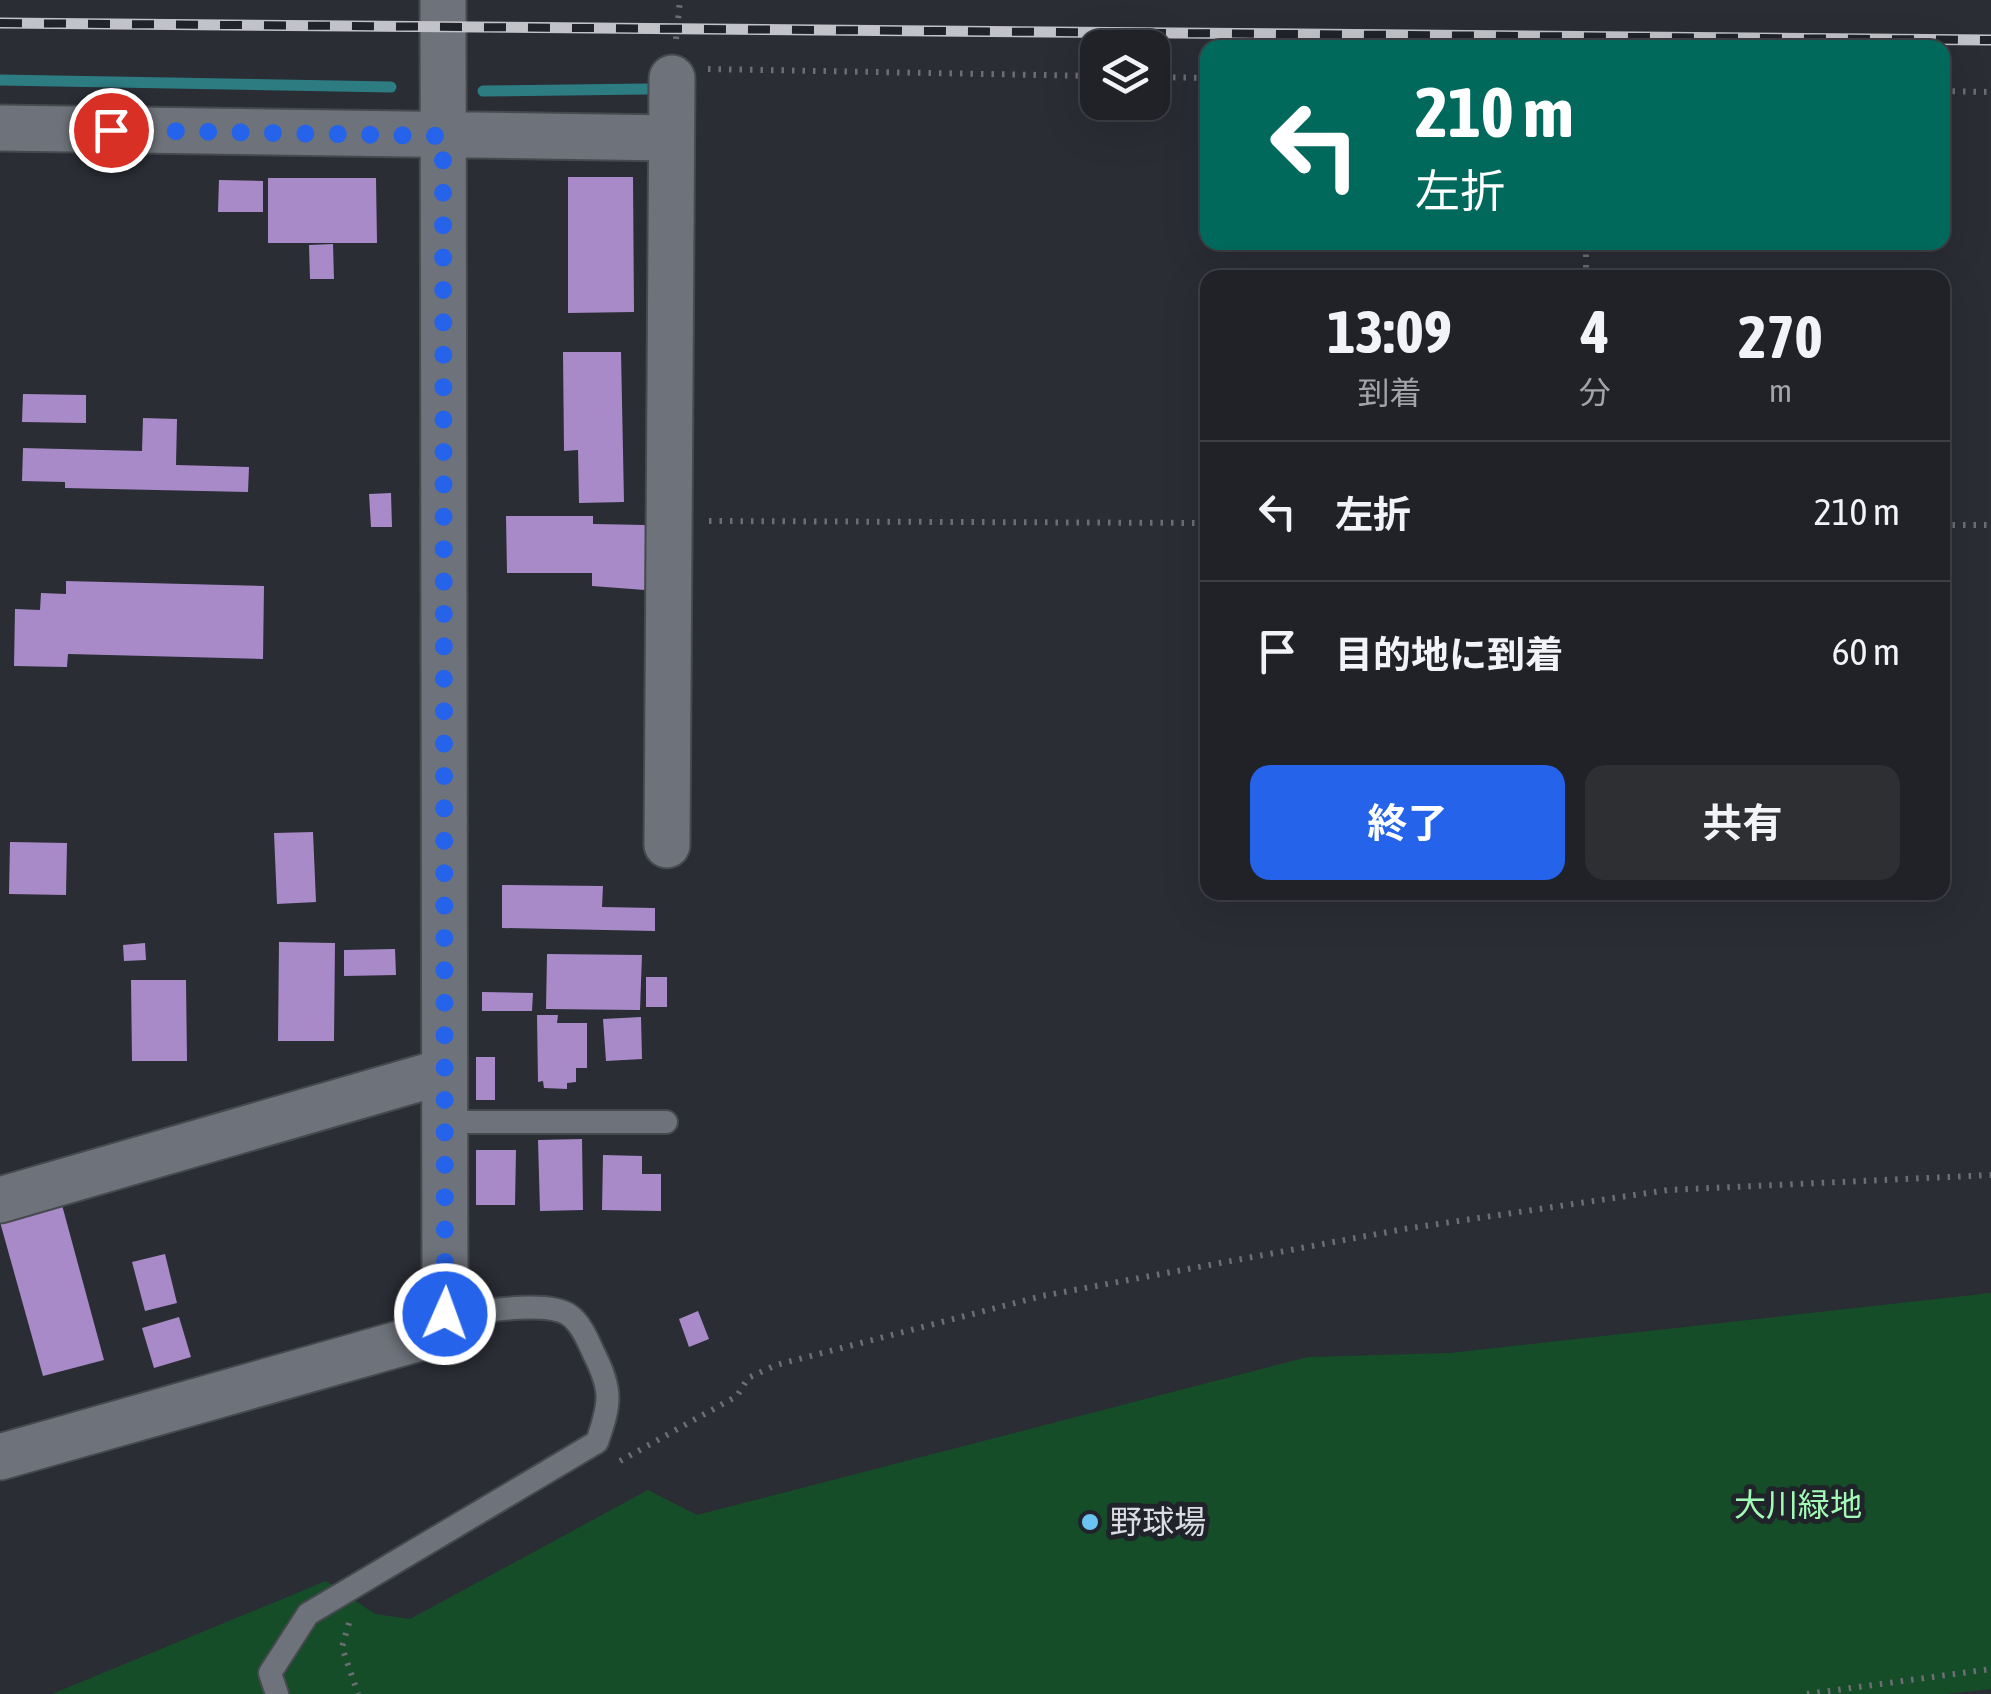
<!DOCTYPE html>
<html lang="ja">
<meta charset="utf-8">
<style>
:root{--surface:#202227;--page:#2d2f33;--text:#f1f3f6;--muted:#a2a4a7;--line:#3d3f44;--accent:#2563eb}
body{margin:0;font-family:"Asap Condensed","Noto Sans JP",sans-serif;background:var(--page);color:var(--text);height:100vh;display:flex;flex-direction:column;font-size:38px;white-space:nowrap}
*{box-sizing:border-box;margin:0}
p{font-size:32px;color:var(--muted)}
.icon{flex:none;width:55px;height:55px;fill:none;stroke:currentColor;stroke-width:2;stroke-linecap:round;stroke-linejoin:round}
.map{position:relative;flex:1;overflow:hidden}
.panel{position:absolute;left:1200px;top:270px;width:750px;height:630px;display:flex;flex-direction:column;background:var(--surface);border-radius:20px;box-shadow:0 10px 40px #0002,0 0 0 2px var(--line)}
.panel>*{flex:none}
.top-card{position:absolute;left:1200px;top:40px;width:750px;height:210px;border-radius:20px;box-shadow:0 10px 40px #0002,0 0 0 2px var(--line);background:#00695c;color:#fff;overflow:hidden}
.buttons{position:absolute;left:1080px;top:30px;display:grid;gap:20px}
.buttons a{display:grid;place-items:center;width:90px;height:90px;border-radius:20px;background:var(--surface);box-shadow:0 10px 40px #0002,0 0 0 2px var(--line);font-size:50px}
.pin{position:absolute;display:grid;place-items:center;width:85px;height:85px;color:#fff;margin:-42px;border:5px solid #fff;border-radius:50%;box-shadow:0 2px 10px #0007}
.me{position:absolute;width:110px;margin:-55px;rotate:2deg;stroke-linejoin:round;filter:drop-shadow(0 0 8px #0008)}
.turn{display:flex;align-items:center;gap:35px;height:210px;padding:0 50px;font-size:45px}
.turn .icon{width:130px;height:130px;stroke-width:2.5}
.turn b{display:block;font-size:70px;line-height:85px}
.eta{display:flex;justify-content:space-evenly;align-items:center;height:170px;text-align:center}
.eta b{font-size:60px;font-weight:700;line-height:70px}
.primary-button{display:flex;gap:20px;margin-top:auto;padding:20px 50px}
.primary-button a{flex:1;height:115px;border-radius:20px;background:var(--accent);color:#fff;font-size:40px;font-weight:700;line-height:115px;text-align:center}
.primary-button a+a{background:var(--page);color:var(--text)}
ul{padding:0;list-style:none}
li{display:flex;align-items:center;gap:30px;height:140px;padding:0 50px;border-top:2px solid var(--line)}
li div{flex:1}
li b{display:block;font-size:38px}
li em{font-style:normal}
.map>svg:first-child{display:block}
.green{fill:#154d28}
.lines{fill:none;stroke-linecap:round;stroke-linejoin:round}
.stream{stroke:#2c7c82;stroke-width:11}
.building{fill:#a88ac9}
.service-casing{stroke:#46494e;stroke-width:26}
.minor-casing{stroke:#46494e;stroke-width:49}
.path{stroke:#6c6e74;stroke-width:6;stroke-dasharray:2.5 8;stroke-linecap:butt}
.service{stroke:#6e727a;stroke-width:22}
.minor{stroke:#6e727a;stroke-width:45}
.rail-casing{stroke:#c1c3c8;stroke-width:11}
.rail{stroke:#20232a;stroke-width:8;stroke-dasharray:22;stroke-linecap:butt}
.route{stroke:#2563eb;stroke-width:18;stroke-dasharray:0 32.4}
.poi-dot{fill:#6ac3f1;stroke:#20232a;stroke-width:4}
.labels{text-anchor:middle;stroke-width:10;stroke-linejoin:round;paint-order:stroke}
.park-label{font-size:32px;fill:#a2fab6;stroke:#20232a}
.poi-label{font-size:32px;fill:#dadce1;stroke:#20232a;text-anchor:start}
</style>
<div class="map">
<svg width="1991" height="1694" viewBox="0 0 1991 1694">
<rect width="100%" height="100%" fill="#2a2d34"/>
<path class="green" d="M1991,1293V1689L1946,1694H52L326,1581L375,1614L410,1619L648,1490L697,1515L1308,1357L1450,1353Z"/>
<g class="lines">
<path class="stream" d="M0,80L391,87
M483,91L647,89"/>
</g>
<path class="building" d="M568,177H633L634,312L568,313Z
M268,178H376L377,243H268Z
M219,180L263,181V212H218Z
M333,244L334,279H310L309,245Z
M563,352H621L624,502L579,503L578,450L564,451Z
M23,394L86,395V423L22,422Z
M143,418L177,419L176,465L249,467L248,492L65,488V482L22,481L23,448L142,451Z
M391,493L392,527H371L369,494Z
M506,516H593V524L645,525V590L592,586V573H507Z
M66,581L264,586L263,659L68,654L67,667L14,666L15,609L40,610L41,593L66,594Z
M313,832L316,902L277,904L274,833Z
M10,842L67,843L66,895L9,894Z
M502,885L603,886L602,907L655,908V931L502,928Z
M279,942L335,943L334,1041H278Z
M145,943L146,960L124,961L123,945Z
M395,949L396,975L344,976V950Z
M547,954L642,955L640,1010L546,1009Z
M646,977H667V1007H646Z
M131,980H186L187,1061H132Z
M482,992L533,993L532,1011H482Z
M537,1015H558L557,1023H587V1068H576V1082L567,1083V1089L544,1088L543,1081L538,1082Z
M641,1017L642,1059L606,1061L603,1019Z
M476,1057H495V1100H476Z
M582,1139L583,1210L540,1211L538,1140Z
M476,1150H516L515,1205H476Z
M603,1155L642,1156V1174H661V1211L602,1210Z
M62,1205L104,1360L43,1376L0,1222Z
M165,1254L177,1303L145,1311L132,1262Z
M698,1311L709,1339L689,1347L679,1319Z
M179,1317L191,1357L154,1368L142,1328Z"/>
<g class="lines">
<g class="service-casing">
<path id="service" d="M445,1122H666
M277,1694L270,1673L308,1614L597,1442C610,1404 613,1391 594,1354C588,1341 581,1323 569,1315C545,1299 475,1314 445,1314"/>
</g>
<g class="minor-casing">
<path id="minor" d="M0,128L670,138
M667,845L672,78
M0,1200L442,1072
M0,1457L416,1339L434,1330L445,1314L443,0"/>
</g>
<path class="path" d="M676,39L680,0
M708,69L1098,76
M1152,77L1208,78
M1942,91L1991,92
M1586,278V242
M709,521L1208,523
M1942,525H1991
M620,1461L737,1396L748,1378L776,1365L1042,1296L1404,1229L1668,1190L1991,1175
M349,1623L342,1647L358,1694
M1807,1694L1991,1669"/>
<use href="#service" class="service"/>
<use href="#minor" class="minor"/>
<g class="rail-casing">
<path id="rail" d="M0,23L1991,40"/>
</g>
<use href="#rail" class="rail"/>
</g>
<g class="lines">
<path class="route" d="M111,130L443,136L445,1314"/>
</g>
<circle class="poi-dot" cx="1090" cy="1522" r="10"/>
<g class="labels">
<g class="park-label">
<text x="1798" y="1516">大川緑地</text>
</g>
<g class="poi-label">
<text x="1110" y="1533">野球場</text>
</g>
</g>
</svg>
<div class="buttons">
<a><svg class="icon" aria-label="layers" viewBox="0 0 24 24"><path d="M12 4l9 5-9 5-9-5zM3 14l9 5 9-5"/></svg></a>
</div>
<div class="pin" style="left:111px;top:130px;background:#d93025"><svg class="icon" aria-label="arrive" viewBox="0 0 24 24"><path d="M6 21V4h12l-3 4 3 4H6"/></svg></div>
<svg class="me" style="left:445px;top:1314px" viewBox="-20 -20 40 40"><circle r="17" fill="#2563eb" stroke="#fff" stroke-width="3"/><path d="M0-11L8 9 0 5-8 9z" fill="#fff"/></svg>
<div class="top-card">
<div class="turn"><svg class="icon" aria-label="left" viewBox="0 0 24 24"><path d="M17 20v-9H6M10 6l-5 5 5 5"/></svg><div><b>210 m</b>左折</div></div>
</div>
<section class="panel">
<div class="eta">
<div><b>13:09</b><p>到着</p></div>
<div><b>4</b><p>分</p></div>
<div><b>270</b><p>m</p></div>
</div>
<ul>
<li><svg class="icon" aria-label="left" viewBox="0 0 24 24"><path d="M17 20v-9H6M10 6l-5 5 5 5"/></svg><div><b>左折</b></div><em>210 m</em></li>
<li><svg class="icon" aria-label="arrive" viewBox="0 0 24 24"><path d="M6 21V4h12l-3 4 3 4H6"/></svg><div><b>目的地に到着</b></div><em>60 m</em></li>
</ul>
<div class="primary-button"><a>終了</a><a>共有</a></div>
</section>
</div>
